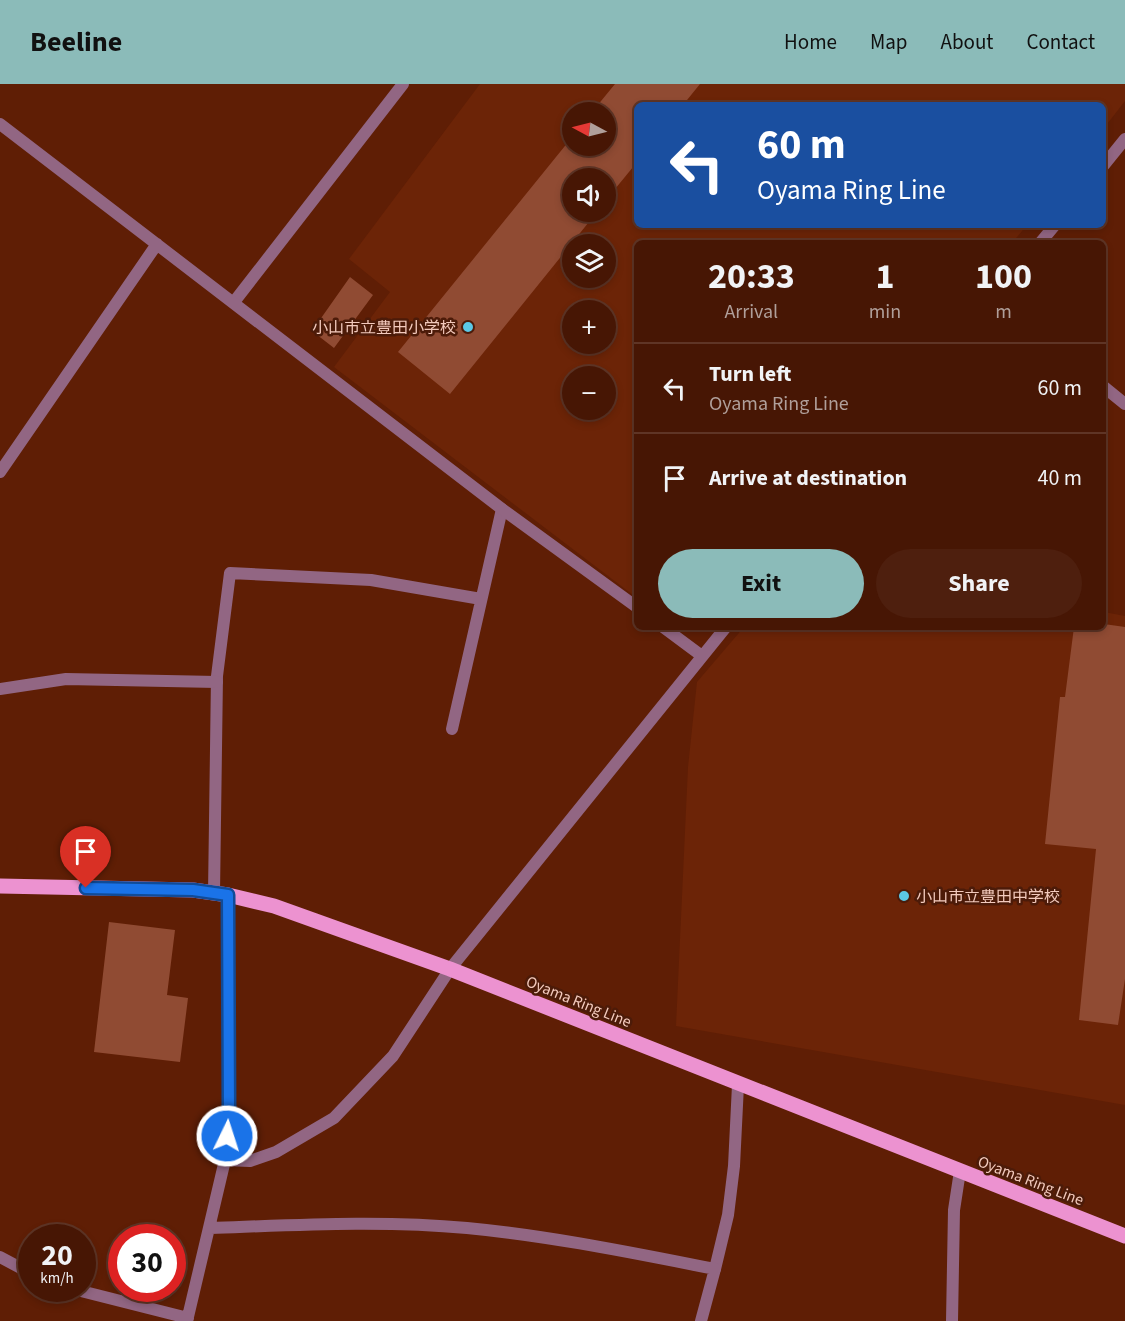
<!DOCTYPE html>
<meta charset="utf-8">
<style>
:root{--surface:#471604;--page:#4e1f0e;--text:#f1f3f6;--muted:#b09f9a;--line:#5f3526;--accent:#8bbbb9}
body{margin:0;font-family:"Source Sans 3","Noto Sans JP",sans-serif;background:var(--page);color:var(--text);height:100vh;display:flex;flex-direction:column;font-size:22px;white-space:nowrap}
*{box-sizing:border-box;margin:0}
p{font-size:20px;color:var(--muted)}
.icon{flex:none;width:33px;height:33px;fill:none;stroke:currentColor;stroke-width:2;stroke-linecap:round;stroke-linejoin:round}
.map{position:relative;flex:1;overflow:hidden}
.panel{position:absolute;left:634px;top:156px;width:472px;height:390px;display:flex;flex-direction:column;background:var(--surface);border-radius:9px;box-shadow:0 3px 9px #0003,0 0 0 2px var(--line)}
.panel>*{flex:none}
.top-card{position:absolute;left:634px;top:18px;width:472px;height:126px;border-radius:9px;box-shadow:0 3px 9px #0003,0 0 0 2px var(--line);background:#1a4fa0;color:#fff;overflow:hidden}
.needle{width:39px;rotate:277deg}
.tools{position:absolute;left:562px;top:18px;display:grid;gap:12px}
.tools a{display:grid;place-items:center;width:54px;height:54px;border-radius:50%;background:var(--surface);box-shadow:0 3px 9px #0003,0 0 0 2px var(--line);font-size:30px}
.speed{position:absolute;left:18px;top:1140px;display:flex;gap:12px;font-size:30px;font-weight:700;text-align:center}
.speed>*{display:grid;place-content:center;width:78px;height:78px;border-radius:50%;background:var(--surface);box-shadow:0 3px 9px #0003,0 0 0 2px var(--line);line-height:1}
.speed small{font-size:15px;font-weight:400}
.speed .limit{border:9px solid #d22;background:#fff;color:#111}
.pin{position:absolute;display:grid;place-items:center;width:51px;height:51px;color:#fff;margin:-62px -26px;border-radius:50% 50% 50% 0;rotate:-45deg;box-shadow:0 0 6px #0007}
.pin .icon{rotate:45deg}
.me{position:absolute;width:66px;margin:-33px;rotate:4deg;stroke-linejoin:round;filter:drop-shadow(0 0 4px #0008)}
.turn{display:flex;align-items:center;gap:21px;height:126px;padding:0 24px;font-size:27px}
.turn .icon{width:78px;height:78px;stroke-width:2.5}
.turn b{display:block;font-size:42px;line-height:51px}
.eta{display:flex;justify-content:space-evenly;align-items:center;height:102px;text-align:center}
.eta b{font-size:36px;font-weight:700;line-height:42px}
.button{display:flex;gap:12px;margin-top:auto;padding:12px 24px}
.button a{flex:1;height:69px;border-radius:36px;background:var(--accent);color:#111;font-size:24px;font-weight:700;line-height:69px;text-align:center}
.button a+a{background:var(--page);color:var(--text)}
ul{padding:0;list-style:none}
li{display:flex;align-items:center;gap:18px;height:90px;padding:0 24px;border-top:2px solid var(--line)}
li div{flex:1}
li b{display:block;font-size:22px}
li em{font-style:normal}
header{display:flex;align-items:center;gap:36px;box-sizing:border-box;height:84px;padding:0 30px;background:var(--accent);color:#111}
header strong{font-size:28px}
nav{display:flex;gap:33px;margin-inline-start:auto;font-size:21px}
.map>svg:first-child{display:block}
.built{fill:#6c2407;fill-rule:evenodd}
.building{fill:#904b33}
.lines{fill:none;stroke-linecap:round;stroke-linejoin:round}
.lane{stroke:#926683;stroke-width:12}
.street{stroke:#926683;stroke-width:12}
.primary{stroke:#ec92d0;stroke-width:15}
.route-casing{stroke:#114b97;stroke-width:15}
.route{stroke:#1a73e8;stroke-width:10}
.poi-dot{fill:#5bc8e6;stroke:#4c1b09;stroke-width:2}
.labels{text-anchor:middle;stroke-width:5;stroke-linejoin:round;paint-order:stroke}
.poi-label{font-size:16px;fill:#f3cabd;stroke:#4c1b09;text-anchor:end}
.street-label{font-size:16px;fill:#f3cabd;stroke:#4c1b09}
</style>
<header>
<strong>Beeline</strong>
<nav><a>Home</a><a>Map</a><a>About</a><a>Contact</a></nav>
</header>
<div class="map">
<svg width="1125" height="1237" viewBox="0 0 1125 1237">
<rect width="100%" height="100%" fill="#5f1e05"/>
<path class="built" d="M480,0H1125V17L1104,44V21H638V141H1027L1012,159H638L637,514L334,283L390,208L349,175ZM573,28H606V62H573ZM573,94H606V128H573ZM573,160H606V194H573ZM573,226H606V260H573ZM573,292H606V326H573Z
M1104,528L1125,532V1021L676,942L688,683L697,598L744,543H1104Z"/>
<path class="building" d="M615,0H700L683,21H638V77L606,116V94H573V128H597L450,310L398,268L573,52V62H606V28H592Z
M350,193L373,211L334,264L312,247Z
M1104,540L1125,543V895L1118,941L1079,936L1096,765L1045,760L1060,613H1065L1074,543H1104Z
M109,838L175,846L167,911L188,914L180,978L94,968Z"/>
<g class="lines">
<path class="lane" d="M234,218L403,0
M452,645L502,425
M214,809L217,592L230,489L371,496L481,515
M225,1076L250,1077L276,1068L334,1034L393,972L450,885
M715,1185L728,1131L734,1082L738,1001"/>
<path class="street" d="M0,40L502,425L638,524
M1104,81L1125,55
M1040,159L1055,141
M1104,303L1125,320
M0,388L157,160
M663,543L702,572
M0,605L66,595L217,598
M450,885L726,543
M211,1144C296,1141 382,1136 467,1144C551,1152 633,1169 715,1185L701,1237
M0,1173L32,1190
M69,1204L188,1234
M187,1237L225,1076L229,1028L228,811
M952,1237L954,1126L960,1087"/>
<path class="primary" d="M0,802L193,806L228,811L274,822L450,885L1125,1152"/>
</g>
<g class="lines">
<g class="route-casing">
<path id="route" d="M86,804L193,806L228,811L229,1028L227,1052"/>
</g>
<use href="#route" class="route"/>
</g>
<g class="poi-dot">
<circle cx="468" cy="243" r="6"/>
<circle cx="904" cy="812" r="6"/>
</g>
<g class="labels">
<g class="poi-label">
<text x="456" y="249">小山市立豊田小学校</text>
<text x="916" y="818" text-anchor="start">小山市立豊田中学校</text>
</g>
<g class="street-label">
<text transform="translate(579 917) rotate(22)" y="6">Oyama Ring Line</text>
<text transform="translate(1031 1096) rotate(21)" y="6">Oyama Ring Line</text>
</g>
</g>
</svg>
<div class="tools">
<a><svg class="needle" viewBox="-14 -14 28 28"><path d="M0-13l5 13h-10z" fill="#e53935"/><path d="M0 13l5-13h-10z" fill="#b09f9a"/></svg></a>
<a><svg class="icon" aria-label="sound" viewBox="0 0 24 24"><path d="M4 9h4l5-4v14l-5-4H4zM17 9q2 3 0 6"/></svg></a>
<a><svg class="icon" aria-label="layers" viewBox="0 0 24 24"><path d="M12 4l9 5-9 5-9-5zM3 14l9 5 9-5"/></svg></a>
<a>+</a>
<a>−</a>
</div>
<div class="speed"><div>20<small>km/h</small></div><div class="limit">30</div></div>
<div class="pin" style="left:86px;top:804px;background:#d93025"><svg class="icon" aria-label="arrive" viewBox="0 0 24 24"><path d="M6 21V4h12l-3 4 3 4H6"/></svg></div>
<svg class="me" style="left:227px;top:1052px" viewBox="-20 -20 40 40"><circle r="17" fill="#1a73e8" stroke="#fff" stroke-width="3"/><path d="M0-11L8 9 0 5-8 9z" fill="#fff"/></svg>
<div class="top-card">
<div class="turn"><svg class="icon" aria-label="left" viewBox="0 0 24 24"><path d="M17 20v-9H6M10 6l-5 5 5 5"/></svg><div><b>60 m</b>Oyama Ring Line</div></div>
</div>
<section class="panel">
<div class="eta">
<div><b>20:33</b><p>Arrival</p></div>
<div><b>1</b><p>min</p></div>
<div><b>100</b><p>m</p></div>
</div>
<ul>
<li><svg class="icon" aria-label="left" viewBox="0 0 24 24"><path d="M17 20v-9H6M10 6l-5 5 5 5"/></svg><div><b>Turn left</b><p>Oyama Ring Line</p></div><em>60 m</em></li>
<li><svg class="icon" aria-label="arrive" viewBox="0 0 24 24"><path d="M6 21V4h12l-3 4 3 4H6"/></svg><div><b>Arrive at destination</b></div><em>40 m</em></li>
</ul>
<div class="button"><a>Exit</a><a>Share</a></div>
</section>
</div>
